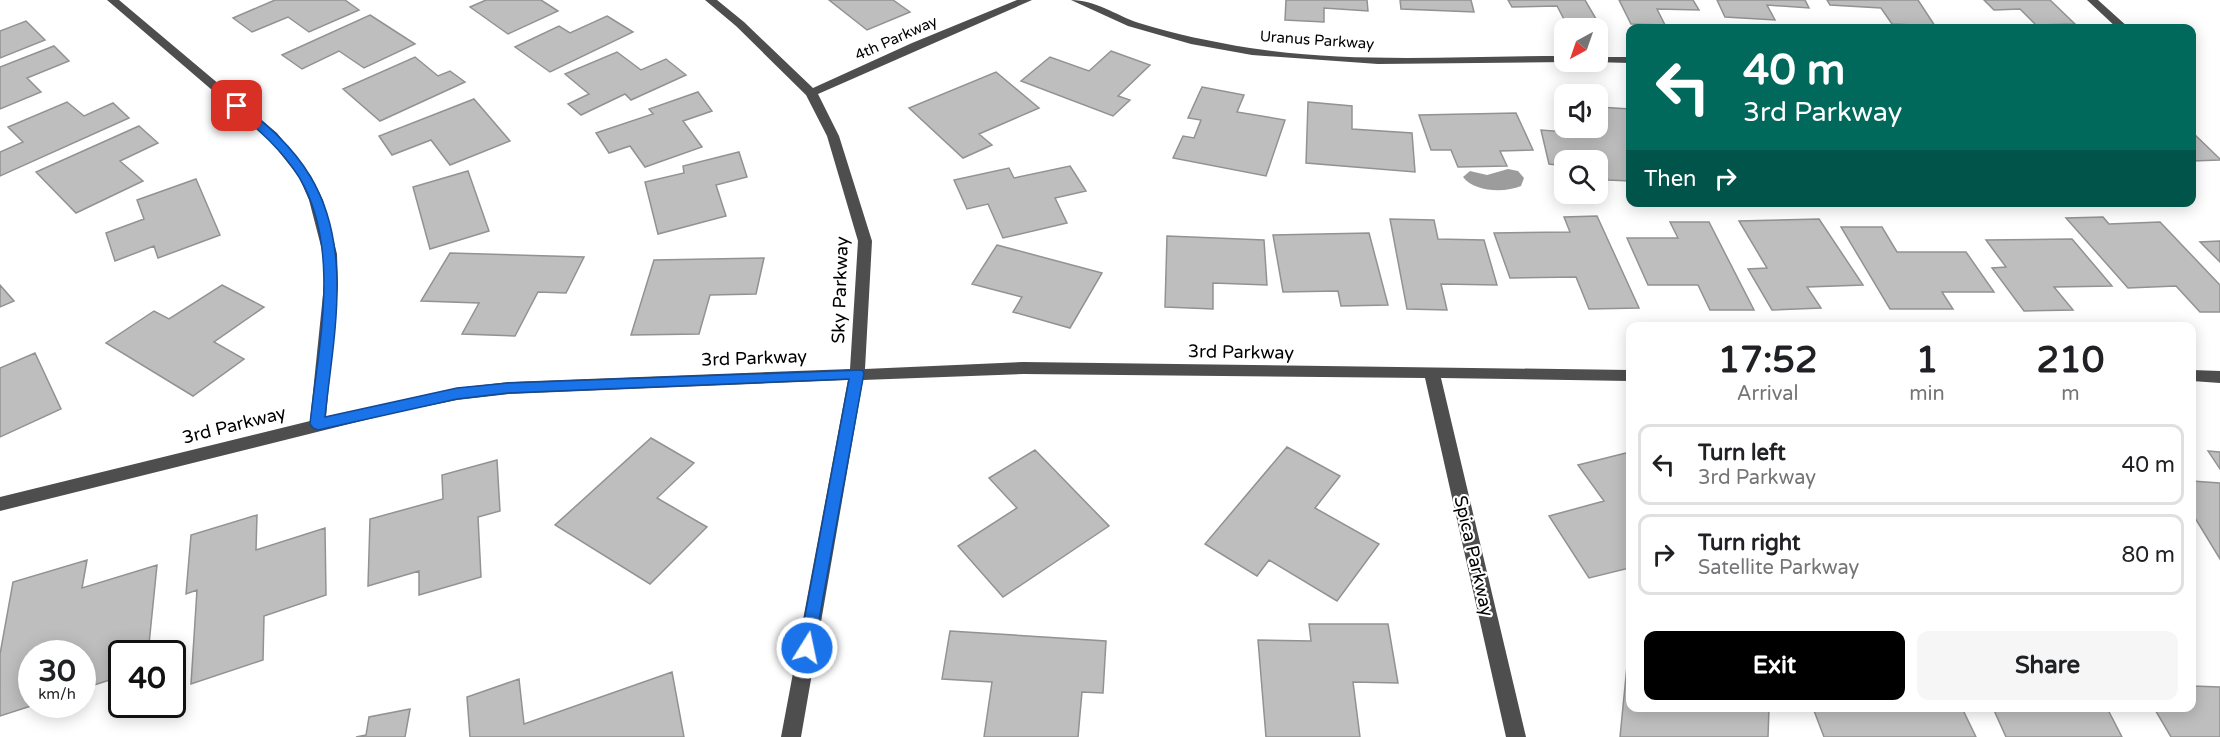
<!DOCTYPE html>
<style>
:root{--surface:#fff;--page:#f6f6f6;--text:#202124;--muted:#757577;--line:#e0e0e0;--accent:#000}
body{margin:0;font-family:"Varela Round",sans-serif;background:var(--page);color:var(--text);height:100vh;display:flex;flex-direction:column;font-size:22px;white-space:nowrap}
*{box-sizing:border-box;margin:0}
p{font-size:20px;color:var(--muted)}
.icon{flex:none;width:33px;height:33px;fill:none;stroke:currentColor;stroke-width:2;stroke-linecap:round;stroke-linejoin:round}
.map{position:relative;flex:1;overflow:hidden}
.side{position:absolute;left:1626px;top:322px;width:570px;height:390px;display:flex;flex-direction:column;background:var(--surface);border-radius:12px;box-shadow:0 3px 15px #0003}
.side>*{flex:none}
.hud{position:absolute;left:1626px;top:24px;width:570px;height:183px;border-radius:12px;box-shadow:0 3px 15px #0003;background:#00695c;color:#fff;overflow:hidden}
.needle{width:39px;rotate:220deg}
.tools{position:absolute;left:1554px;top:18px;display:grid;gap:12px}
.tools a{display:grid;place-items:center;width:54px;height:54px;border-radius:12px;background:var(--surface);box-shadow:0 3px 15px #0003;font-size:30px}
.speed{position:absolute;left:18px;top:640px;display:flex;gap:12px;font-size:30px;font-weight:700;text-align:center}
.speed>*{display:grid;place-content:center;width:78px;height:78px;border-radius:50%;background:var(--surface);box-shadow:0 3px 15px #0003;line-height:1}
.speed small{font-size:15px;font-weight:400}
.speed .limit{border:3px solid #111;border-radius:9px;background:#fff;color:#111}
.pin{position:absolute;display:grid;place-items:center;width:51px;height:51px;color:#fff;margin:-26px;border-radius:12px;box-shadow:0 3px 9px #0006}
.me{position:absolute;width:66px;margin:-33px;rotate:10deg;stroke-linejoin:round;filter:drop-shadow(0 0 4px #0008)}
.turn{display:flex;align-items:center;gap:21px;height:126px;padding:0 18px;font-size:27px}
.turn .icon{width:78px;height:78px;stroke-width:2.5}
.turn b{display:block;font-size:42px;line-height:51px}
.then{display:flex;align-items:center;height:57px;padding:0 18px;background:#0003;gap:12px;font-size:22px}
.eta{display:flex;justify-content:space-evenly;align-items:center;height:102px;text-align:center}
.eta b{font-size:36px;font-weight:700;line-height:42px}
.action{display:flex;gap:12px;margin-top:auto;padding:12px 18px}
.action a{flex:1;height:69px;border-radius:12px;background:var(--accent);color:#fff;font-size:24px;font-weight:700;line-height:69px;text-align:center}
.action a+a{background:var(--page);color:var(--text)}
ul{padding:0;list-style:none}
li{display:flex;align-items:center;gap:18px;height:81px;margin:0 12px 9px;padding:0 6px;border:3px solid var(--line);border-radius:12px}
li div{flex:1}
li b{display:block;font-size:22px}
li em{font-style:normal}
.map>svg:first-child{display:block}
.water{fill:#9c9c9c}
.building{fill:#bebebe;stroke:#929292;stroke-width:1.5}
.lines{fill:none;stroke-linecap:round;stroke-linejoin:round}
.minor{fill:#4e4e4e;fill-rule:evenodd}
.route{fill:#1a73e8;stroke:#114b97;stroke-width:1.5}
.labels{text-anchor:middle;stroke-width:4.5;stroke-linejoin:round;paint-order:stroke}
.far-street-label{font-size:15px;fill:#000;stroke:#fff}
.street-label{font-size:18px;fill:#000;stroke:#fff}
</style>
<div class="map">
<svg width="2220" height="737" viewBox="0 0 2220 737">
<rect width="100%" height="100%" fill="#fff"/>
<path class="water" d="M1508,169L1518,171L1524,178L1521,186C1505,193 1474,192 1463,177L1470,171L1487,175Z"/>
<path class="building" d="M275,0H345L359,10L309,32L288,17L252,32L233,18Z
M486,0H541L558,11L508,34L470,7Z
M829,0H893L910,12L867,30Z
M1286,0H1367L1368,11L1324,8V22L1285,20Z
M1400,0H1471L1474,12L1401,9Z
M1508,0H1585L1599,24L1567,25L1557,6L1512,7Z
M1619,0H1693L1699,10L1657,9L1665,25L1631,24Z
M1717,0H1805L1809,8L1767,5L1775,20L1725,17Z
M1827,0H1918L1935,26L1892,24L1881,8L1830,5Z
M1984,0H2050L2075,24L2036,25L2020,9L1994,10Z
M370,15L415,44L364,68L339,51L302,69L282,55Z
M607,16L633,32L550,72L515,47L559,26L570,33Z
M26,21L45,40L0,58V31Z
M54,46L69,61L27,78L41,92L0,109V67Z
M1111,51L1150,65L1118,96L1130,100L1113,116L1021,81L1050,57L1089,71Z
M617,52L641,70L666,59L686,75L631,100L625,94L581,115L568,104L589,94L565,74Z
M415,57L438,76L450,71L465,82L380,121L343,89Z
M996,72L1039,108L979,134L992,145L963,158L909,108Z
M1202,87L1244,95L1237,112L1285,120L1266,176L1173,158L1183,136L1194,138L1201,120L1188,118Z
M698,92L712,111L683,121L702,147L645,167L630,146L609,153L596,133L653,114L649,109Z
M474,99L510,141L450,165L431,140L392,155L379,136Z
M67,102L84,116L113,103L129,118L0,176V152L23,142L8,127Z
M1308,102L1352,106V129L1412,133L1415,172L1306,163Z
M1598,107L1630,109V181L1608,180L1604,168H1598V160H1564V166L1549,164L1541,130L1593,134L1591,128H1598Z
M1516,113L1533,150L1500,151L1507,166L1458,167L1451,150H1431L1419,115Z
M139,126L158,143L120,161L143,181L76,213L36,172Z
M2192,132L2220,159V160L2192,161Z
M739,152L747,177L716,185L726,216L658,234L645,182L684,173L683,166Z
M1070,166L1086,191L1055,198L1067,223L1003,238L988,204L967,209L954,180L1009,168L1014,178Z
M468,171L489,231L430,249L413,187Z
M196,179L220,235L158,258L154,246L115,261L106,233L144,219L137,200Z
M1597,216L1639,308L1589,309L1576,277L1510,278L1494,233L1570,232L1564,217Z
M2103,217L2109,224L2160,222L2220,285V312H2200L2176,286L2128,288L2066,218Z
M1390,219L1434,220L1438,239L1484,240L1497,285L1441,284L1447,310L1407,309Z
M1819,219L1863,285L1807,287L1821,308L1772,310L1748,269L1767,268L1739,221Z
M1670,222H1709L1754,310H1710L1698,285H1648L1627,238H1678Z
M1841,227H1882L1897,252H1966L1994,292H1942L1953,309H1890Z
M1369,233L1388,305L1341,306L1338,291L1283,292L1273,235Z
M1167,236L1264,240L1267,285L1213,283V309L1165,307Z
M2072,239L2112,286L2054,287L2073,310L2024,311L1992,268L2006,267L1986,240Z
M2220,241V262L2200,242Z
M997,245L1102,273L1070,328L1013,312L1022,297L972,284Z
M450,253L584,257L566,293L538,292L515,336L462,334L479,303L421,301Z
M764,258L756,294L710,295L699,334L631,335L654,260Z
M0,285L14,301L0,307Z
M222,285L264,307L214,342L244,359L193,396L106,343L154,311L169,319Z
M35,353L61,409L0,437V368Z
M651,438L694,463L657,498L707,527L650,584L555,525Z
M1287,447L1340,476L1315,508L1379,544L1337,601L1269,560L1257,576L1205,544Z
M1035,450L1109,526L1003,597L958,546L1017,508L989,478Z
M2208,451L2220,452V469Z
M1630,452V570L1629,568L1589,578L1549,516L1604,501L1578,465Z
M497,460L500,511L478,517L481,577L419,595V571L368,586L370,519L443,499L442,475Z
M2192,481L2220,483V559L2192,513Z
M257,515L256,550L325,528L326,595L264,616L263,660L191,684L197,590L186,594L191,535Z
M87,560L82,588L157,565L148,654H122V676L82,689V654H32V705H34L0,716V654L13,582Z
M1309,624H1388L1398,683L1353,682L1360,737H1266L1258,640L1311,641Z
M950,631L1106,641L1103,693L1082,692L1078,737H984L992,682L942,679Z
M1627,666L1630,667V708H1769L1768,737H1620Z
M672,672L684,737H470L467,697L519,679L524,724Z
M2192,686L2220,687V737H2171L2154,708H2192Z
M1813,708H1962L1976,737H1824Z
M1993,708H2107L2122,737H2006Z
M410,709L405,737H356L366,735L369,717Z"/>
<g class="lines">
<path class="minor" d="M107,0H119L277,133L311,176L323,200L337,254L338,285L326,417L457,388L509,382L850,369L858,241L827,136L806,95L736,26L705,0H717L744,22L813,88L912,43L1017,0H1032L818,94L839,136L872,241L865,369L1023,362L1630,370V381L1441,378L1526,737H1506L1425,378L1023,374L863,380L801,737H781L848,380L509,394L457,400L397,412L0,511V497L310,421L324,285L323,254L309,200L299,177L269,139Z
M1071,0C1096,0 1115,15 1139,23C1175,34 1212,42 1250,48C1353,64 1460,56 1564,56V62H1568L1378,64L1252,55L1191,44L1128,26Z
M2087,0H2098L2129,28H2117Z
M1598,57H1630V63L1594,62H1598Z
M2192,370L2220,371V383L2192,381Z"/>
</g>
<path class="route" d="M233,103H241C267,125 293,147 310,176C354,248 333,338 325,417L457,388L508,383L862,370L864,373L813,653L807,655L801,653L799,648L849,379L508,393L457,399L318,430L313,428L310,424C318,347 342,248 299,177C282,150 258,129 233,108Z"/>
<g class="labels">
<g class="far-street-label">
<text transform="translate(896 38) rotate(-24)" y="5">4th Parkway</text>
<text transform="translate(1317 40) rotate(4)" y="5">Uranus Parkway</text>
</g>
<g class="street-label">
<text transform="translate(840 290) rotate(-88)" y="6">Sky Parkway</text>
<text transform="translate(1241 352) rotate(1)" y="6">3rd Parkway</text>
<text transform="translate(754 358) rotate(-2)" y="6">3rd Parkway</text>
<text transform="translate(234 425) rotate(-14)" y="6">3rd Parkway</text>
<text transform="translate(1474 556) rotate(77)" y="6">Spica Parkway</text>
</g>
</g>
</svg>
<div class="tools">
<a><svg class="needle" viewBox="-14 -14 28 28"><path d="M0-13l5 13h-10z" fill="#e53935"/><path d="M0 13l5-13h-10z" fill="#757577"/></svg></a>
<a><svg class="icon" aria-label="sound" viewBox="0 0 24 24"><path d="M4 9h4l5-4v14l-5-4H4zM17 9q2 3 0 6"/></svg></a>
<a><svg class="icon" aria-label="search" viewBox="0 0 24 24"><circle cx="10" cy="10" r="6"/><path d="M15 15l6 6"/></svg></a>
</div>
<div class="speed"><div>30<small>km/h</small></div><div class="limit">40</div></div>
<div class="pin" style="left:237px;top:106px;background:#d93025"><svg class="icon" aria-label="arrive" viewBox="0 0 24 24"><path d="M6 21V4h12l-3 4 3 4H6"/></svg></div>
<svg class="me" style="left:807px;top:648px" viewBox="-20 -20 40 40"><circle r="17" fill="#1a73e8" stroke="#fff" stroke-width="3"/><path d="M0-11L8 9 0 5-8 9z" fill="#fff"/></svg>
<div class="hud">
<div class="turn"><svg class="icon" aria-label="left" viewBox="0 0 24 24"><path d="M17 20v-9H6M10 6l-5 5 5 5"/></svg><div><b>40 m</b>3rd Parkway</div></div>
<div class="then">Then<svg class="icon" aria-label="right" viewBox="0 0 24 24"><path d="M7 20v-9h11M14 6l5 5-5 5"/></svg></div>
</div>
<section class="side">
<div class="eta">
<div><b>17:52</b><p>Arrival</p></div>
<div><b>1</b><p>min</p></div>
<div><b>210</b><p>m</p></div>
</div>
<ul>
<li><svg class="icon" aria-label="left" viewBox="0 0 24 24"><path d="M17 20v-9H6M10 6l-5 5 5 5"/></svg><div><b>Turn left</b><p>3rd Parkway</p></div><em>40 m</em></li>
<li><svg class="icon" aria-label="right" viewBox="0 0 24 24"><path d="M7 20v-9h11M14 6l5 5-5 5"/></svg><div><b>Turn right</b><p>Satellite Parkway</p></div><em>80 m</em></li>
</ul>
<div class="action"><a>Exit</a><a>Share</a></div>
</section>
</div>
